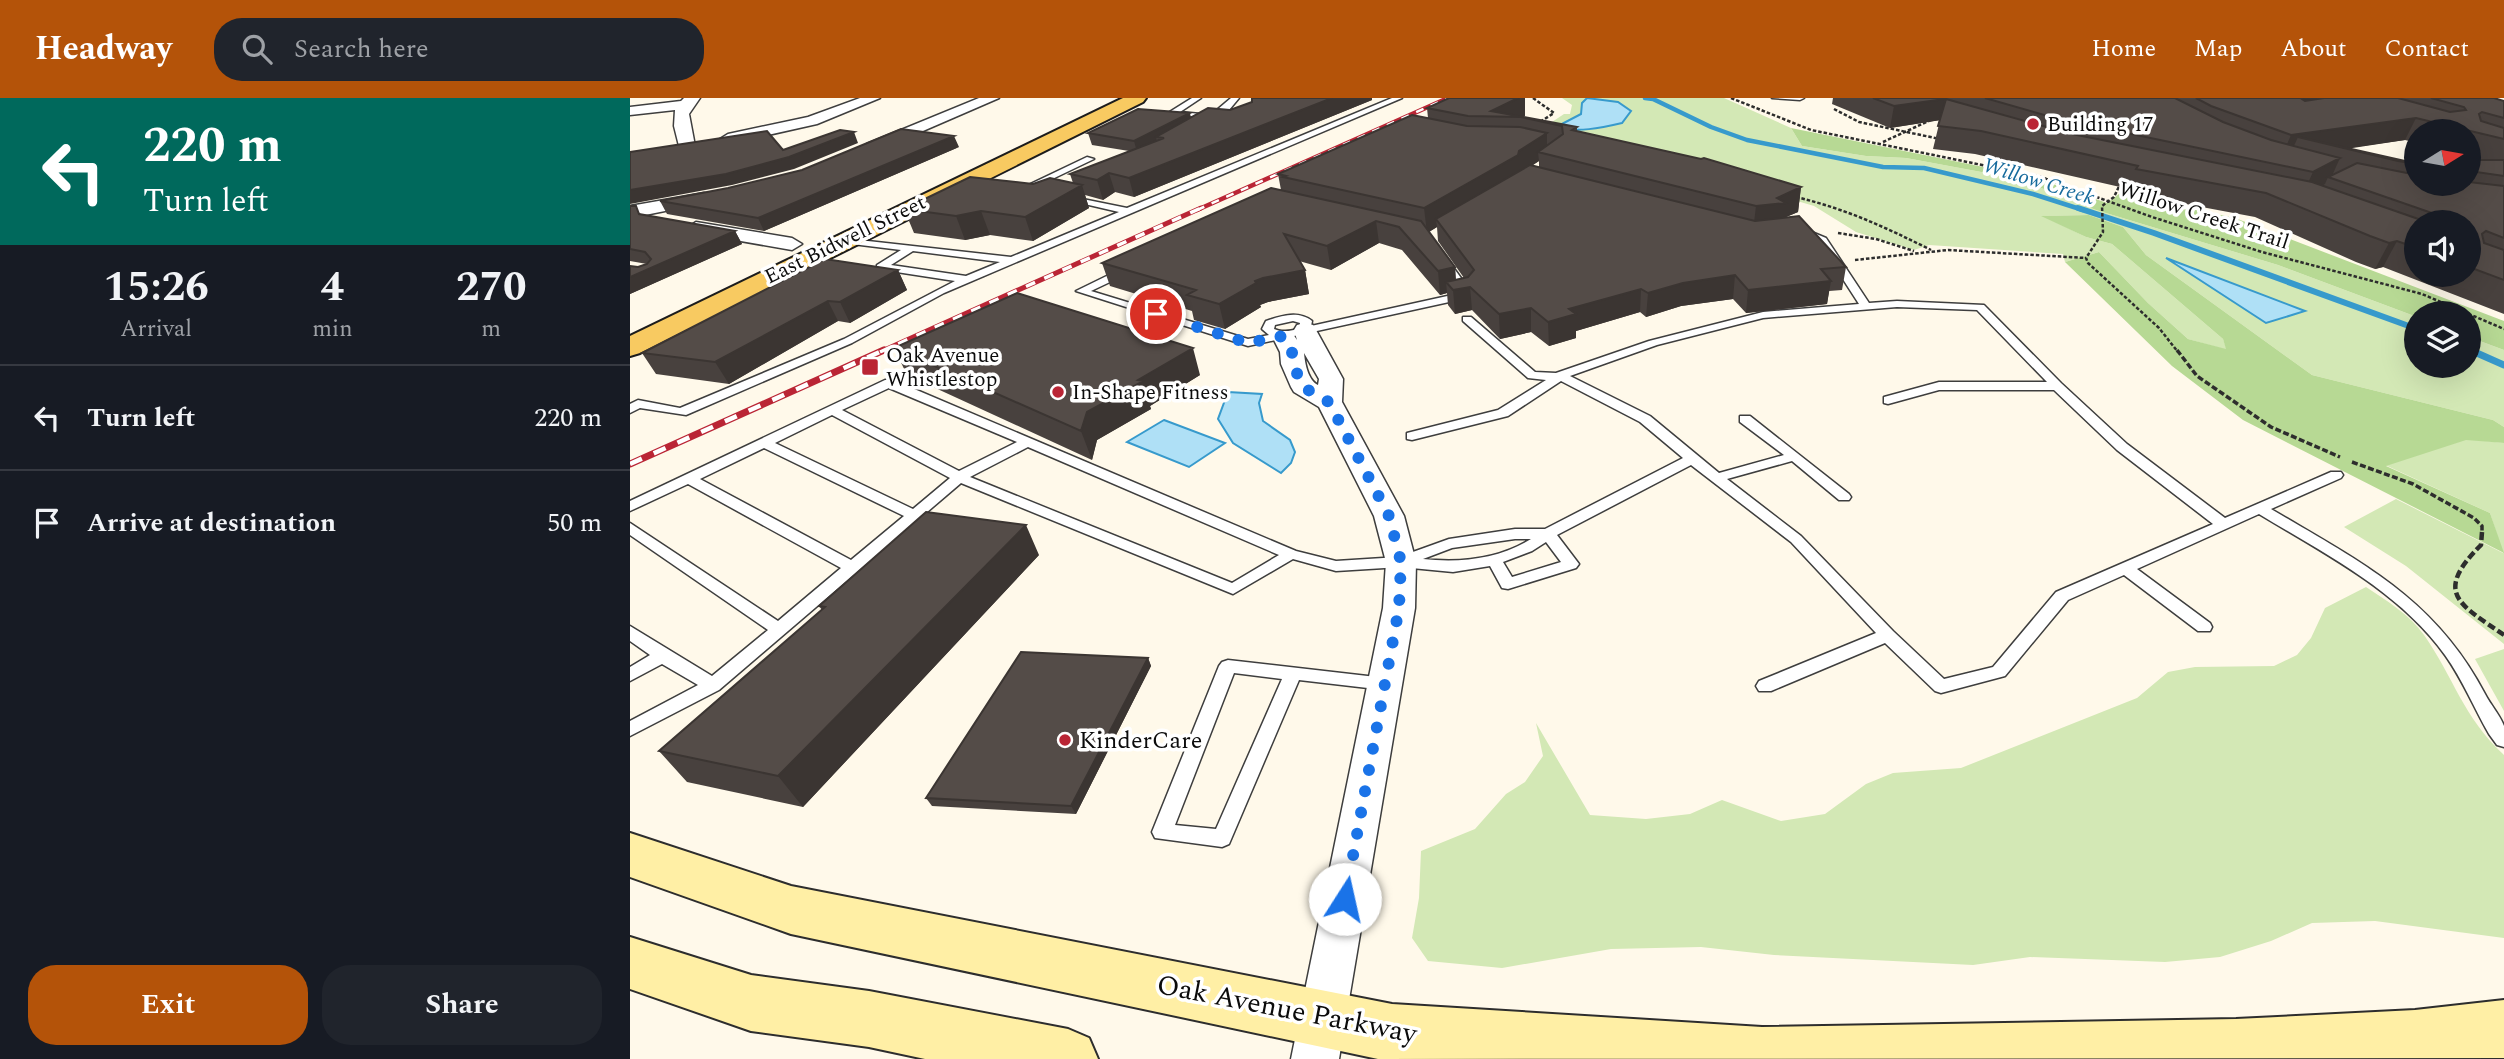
<!DOCTYPE html>
<style>
:root{--surface:#171b24;--page:#20242c;--text:#f1f3f6;--muted:#9ea1a6;--line:#363941;--accent:#b45309}
body{margin:0;font-family:Spectral,serif;background:var(--page);color:var(--text);height:100vh;display:flex;flex-direction:column;font-size:26px;white-space:nowrap}
*{box-sizing:border-box;margin:0}
p{font-size:23px;color:var(--muted)}
.icon{flex:none;width:38px;height:38px;fill:none;stroke:currentColor;stroke-width:2;stroke-linecap:round;stroke-linejoin:round}
.map{position:relative;flex:1;overflow:hidden}
.panel{display:flex;flex-direction:column;background:var(--surface);width:630px}
.panel>*{flex:none}
.hud{background:#00695c;color:#fff;overflow:hidden}
.needle{width:46px;rotate:79deg}
.tools{position:absolute;left:1774px;top:21px;display:grid;gap:14px}
.tools a{display:grid;place-items:center;width:77px;height:77px;border-radius:50%;background:var(--surface);box-shadow:0 7px 28px #0002;font-size:35px}
.pin{position:absolute;display:grid;place-items:center;width:60px;height:60px;color:#fff;margin:-30px;border:4px solid #fff;border-radius:50%;box-shadow:0 2px 7px #0007}
.me{position:absolute;width:77px;margin:-38px;rotate:10deg;stroke-linejoin:round;filter:drop-shadow(0 0 5px #0008)}
.turn{display:flex;align-items:center;gap:24px;height:147px;padding:0 28px;font-size:32px}
.turn .icon{width:91px;height:91px;stroke-width:2.5}
.turn b{display:block;font-size:49px;line-height:60px}
.eta{display:flex;justify-content:space-evenly;align-items:center;height:119px;text-align:center}
.eta b{font-size:42px;font-weight:700;line-height:49px}
.action{display:flex;gap:14px;margin-top:auto;padding:14px 28px}
.action a{flex:1;height:80px;border-radius:28px;background:var(--accent);color:#fff;font-size:28px;font-weight:700;line-height:80px;text-align:center}
.action a+a{background:var(--page);color:var(--text)}
ul{padding:0;list-style:none}
li{display:flex;align-items:center;gap:21px;height:105px;padding:0 28px;border-top:2px solid var(--line)}
li div{flex:1}
li b{display:block;font-size:26px}
li em{font-style:normal}
header{display:flex;align-items:center;gap:42px;box-sizing:border-box;height:98px;padding:0 35px;background:var(--accent);color:#fff}
header strong{font-size:33px}
nav{display:flex;gap:38px;margin-inline-start:auto;font-size:24px}
.search{width:490px;height:63px;background:var(--page);display:flex;align-items:center;gap:18px;box-sizing:border-box;padding:0 24px;border-radius:28px;color:var(--muted);font-size:26px}
main{display:flex;flex:1;min-height:0}
.map>svg:first-child{display:block}
.green{fill:#d3e8b5}
.forest{fill:#b7d994}
.water{fill:#afe0f6;stroke:#379acc;stroke-width:2}
.lines{fill:none;stroke-linecap:round;stroke-linejoin:round}
.stream-far2{stroke:#379acc;stroke-width:4.5}
.stream-far1{stroke:#379acc;stroke-width:6}
.stream{stroke:#379acc;stroke-width:7}
.lane-casing{stroke:#3e3e3e;stroke-width:3}
.street-casing{stroke:#3e3e3e;stroke-width:3}
.secondary-casing{stroke:#2d2d2d;stroke-width:4}
.primary-casing{stroke:#1c1c1c;stroke-width:4}
.path-far2{stroke:#2d2d2d;stroke-width:2.5;stroke-dasharray:3.5 2;stroke-linecap:butt}
.path-far1{stroke:#2d2d2d;stroke-width:3.5;stroke-dasharray:6 2.5;stroke-linecap:butt}
.path{stroke:#2d2d2d;stroke-width:4.5;stroke-dasharray:8 3.5;stroke-linecap:butt}
.lane{fill:#fff;fill-rule:evenodd}
.street{fill:#fff;fill-rule:evenodd}
.secondary{fill:#ffefa5;fill-rule:evenodd}
.primary{fill:#f8ca61;fill-rule:evenodd}
.rail-far2-casing{stroke:#ba2535;stroke-width:4.5}
.rail-far1-casing{stroke:#ba2535;stroke-width:5}
.rail-casing{stroke:#ba2535;stroke-width:7}
.rail-far2{stroke:#fff;stroke-width:2.5;stroke-dasharray:8;stroke-linecap:butt}
.rail-far1{stroke:#fff;stroke-width:3.5;stroke-dasharray:10;stroke-linecap:butt}
.rail{stroke:#fff;stroke-width:4.5;stroke-dasharray:13;stroke-linecap:butt}
.wall{fill:#48413e;fill-rule:evenodd}
.shaded-wall{fill:#3b3532}
.building{fill:#544c48;stroke:#3b3532;stroke-width:2}
.route{stroke:#1a73e8;stroke-width:12;stroke-dasharray:0 21.6}
.poi-dot{fill:#ba2535;stroke:#fff;stroke-width:2.5}
.labels{text-anchor:middle;stroke-width:7;stroke-linejoin:round;paint-order:stroke}
.far-poi-label{font-size:21px;fill:#0b0b0b;stroke:#fff;text-anchor:start}
.far-water-label{font-size:21px;font-style:italic;fill:#166a9c;stroke:#fff}
.far-street-label{font-size:21px;fill:#0b0b0b;stroke:#fff}
.poi-label{font-size:24px;fill:#0b0b0b;stroke:#fff;text-anchor:start}
.near-street-label{font-size:28px;fill:#0b0b0b;stroke:#fff}
</style>
<header>
<strong>Headway</strong>
<div class="search"><svg class="icon" aria-label="search" viewBox="0 0 24 24"><circle cx="10" cy="10" r="6"/><path d="M15 15l6 6"/></svg>Search here</div>
<nav><a>Home</a><a>Map</a><a>About</a><a>Contact</a></nav>
</header>
<main>
<section class="panel">
<div class="hud">
<div class="turn"><svg class="icon" aria-label="left" viewBox="0 0 24 24"><path d="M17 20v-9H6M10 6l-5 5 5 5"/></svg><div><b>220 m</b>Turn left</div></div>
</div>
<div class="eta">
<div><b>15:26</b><p>Arrival</p></div>
<div><b>4</b><p>min</p></div>
<div><b>270</b><p>m</p></div>
</div>
<ul>
<li><svg class="icon" aria-label="left" viewBox="0 0 24 24"><path d="M17 20v-9H6M10 6l-5 5 5 5"/></svg><div><b>Turn left</b></div><em>220 m</em></li>
<li><svg class="icon" aria-label="arrive" viewBox="0 0 24 24"><path d="M6 21V4h12l-3 4 3 4H6"/></svg><div><b>Arrive at destination</b></div><em>50 m</em></li>
</ul>
<div class="action"><a>Exit</a><a>Share</a></div>
</section>
<div class="map">
<svg width="1874" height="961" viewBox="0 0 1874 961">
<rect width="100%" height="100%" fill="#fff9ea"/>
<path class="green" d="M932,0H1094L1161,30L1172,48L1236,58L1276,60L1389,81L1466,112L1648,167L1787,219V268H1839V239L1874,252V329L1863,322L1682,277L1516,157L1493,129L1459,117L1413,118L1456,139L1482,146L1593,241L1597,252L1558,241L1518,205L1469,154L1435,164L1433,156L1299,147L1284,152L1226,134L1184,108L1015,57L907,34L934,16H940L942,7Z
M1836,341L1874,345V546L1776,468L1714,429L1766,401L1873,455L1860,415L1755,367Z
M1736,489C1757,503 1779,516 1794,537C1824,580 1833,619 1874,657V840L1745,823L1682,825L1641,843L1590,859L1535,864L1400,859L1343,867L1144,857L1071,849L981,851L872,870L798,863L782,840L789,800L791,753L845,731L876,696L895,684L913,658L906,625L960,717L1016,721L1060,716L1092,702L1151,723L1195,716L1236,686L1263,675L1331,670L1507,600L1538,574L1565,569L1644,568L1667,557L1681,540L1695,510Z
M1874,551V613L1845,561Z"/>
<path class="forest" d="M1161,30L1403,79L1477,105L1489,96L1605,120L1874,223V252L1839,239V215H1787V219L1648,167L1466,112L1389,81L1276,60L1236,58L1172,48Z
M1459,117L1493,129L1516,157L1682,277L1863,322L1874,329V345L1836,342L1756,368L1860,415L1874,455L1613,322L1542,268L1435,164L1469,154L1518,205L1558,241L1596,251L1593,241L1482,146L1456,139L1411,118Z"/>
<path class="water" d="M957,0L988,4L1001,13L992,25C971,30 947,35 926,29L951,16L952,5Z
M1536,160L1675,213L1636,225Z
M598,294L632,296L629,305L633,323L660,342L665,354L661,365L651,375L603,345L588,321Z
M534,322L595,345L559,369L497,344Z"/>
<g class="lines">
<path class="stream-far2" d="M1015,0L1023,1L1081,29L1117,42L1253,69L1294,70L1403,96L1453,112"/>
<path class="stream-far1" d="M1448,110L1524,135L1787,231
M1839,252L1844,254"/>
<path class="stream" d="M1840,252L1874,267"/>
<g class="lane-casing">
<path id="lane" d="M562,0H571L550,14L581,17L601,0H609L599,12L577,25L573,23L575,21L538,15Z
M762,0H772L314,195L222,245L56,317L10,310L0,315V306L8,302L50,310L214,241L325,183L247,171V167L271,152L214,145L209,142L211,140L381,159L489,114L433,101V97L497,110ZM283,153L370,164L336,178L261,167Z
M1142,0H1174L1170,2Z
M457,59L464,61L393,95L386,93Z
M1172,130L1196,140L1239,205L1267,203L1354,207L1431,285L1497,346L1595,420L1701,374H1711L1713,377L1711,380L1641,411C1730,464 1805,500 1855,596C1860,606 1870,617 1874,628C1874,634 1874,643 1874,649L1867,647L1859,636C1844,610 1833,582 1815,557C1769,493 1695,456 1629,416L1507,471L1580,525L1582,529L1580,533H1568L1494,477L1438,502L1375,578L1311,595L1305,593L1255,545L1141,593H1129L1126,588L1129,583L1246,535L1161,444L1061,367L927,437L949,466L946,470L878,491L872,490L860,468L823,474L771,469L706,473L663,461L603,496L331,385L89,592L0,638V623L68,587L32,566L0,583V569L20,557L0,543V528L82,578L138,532L0,437V425L148,523L211,470L58,386L0,413V403L255,282H263L666,453L706,463L769,459L819,441L885,431H915L1053,360L1010,324L931,283L878,318L782,342L777,341V335L868,312L916,282L898,280L833,223V219H841L905,274L926,275L1019,243L1133,214L1229,206L1189,144L1169,135V131ZM1267,209L1347,212L1417,284H1309L1254,299V305L1258,306L1309,292H1424L1487,352L1583,426L1426,494L1363,569L1314,581L1263,533L1171,438L1097,381L1162,363L1209,402H1219L1221,399L1219,396L1120,318H1110V324L1154,357L1089,375L1020,318L940,278L1027,247L1133,220ZM259,290L387,344L329,373L212,312ZM202,317L320,380L283,411L145,345ZM398,349L649,457L602,485L340,379ZM134,350L274,418L221,462L70,381ZM885,441H901C869,461 830,465 793,461L822,450ZM916,444L931,464L882,479L873,464L902,453Z
M813,160L817,161L842,195V199L618,248L446,193L491,171H499V175L461,193L618,241L639,237L632,231L636,223C651,218 668,212 682,223L681,228L831,195L808,163ZM663,223L670,225L669,231L653,234L644,231L645,227Z
M598,562L755,580L761,581L764,586L761,591L755,592L669,582L599,746L592,749L525,740L522,734L589,568L592,564ZM604,575L652,581L586,731L545,727Z"/>
</g>
<g class="street-casing">
<path id="street" d="M54,0H70L59,16L65,48L63,51L57,53L49,48L44,28L45,12L0,17V9L51,3Z
M230,0H250L187,26L98,46L90,41L98,36L178,19Z
M349,0H369L249,52H237L235,49L237,46Z
M74,95L80,96L83,100L80,104L0,120V108Z
M66,124L162,140L172,146L162,152L59,134L57,130Z
M675,225L683,227L686,232L713,281L712,304L774,418L786,464L785,510L709,961H661L753,510L756,464L744,418L689,309L664,294L661,289L651,266L650,254L642,238L645,233H661L667,242L664,232L667,227ZM674,255L689,281L688,287C678,282 675,266 674,255Z"/>
</g>
<g class="secondary-casing">
<path id="secondary" d="M0,735L161,788L762,906L1132,929L1606,921L1785,912L1874,902V960L748,961L161,836L0,779Z
M0,839L121,877L239,893L438,931L459,940L468,961H295L239,949L121,933L0,891Z"/>
</g>
<g class="primary-casing">
<path id="primary" d="M493,0H516L513,4L10,255L0,258V238Z"/>
</g>
<path class="path-far2" d="M903,0L924,15L910,24
M1101,0L1181,32L1411,79L1522,119L1632,154L1792,196L1874,231
M1204,11L1229,24L1310,41
M1253,44L1303,21
M1491,84L1484,99L1472,108L1473,134L1456,160L1458,165L1529,230L1548,254
M1166,99C1216,111 1255,129 1301,152
M1208,135L1246,141L1284,153
M1225,162L1318,152L1456,160"/>
<path class="path-far1" d="M1547,252L1567,278L1641,329L1710,359
M1722,364L1783,386L1844,420L1852,428V435"/>
<path class="path" d="M1852,434L1851,447C1803,495 1829,506 1874,537"/>
<use href="#lane" class="lane"/>
<use href="#street" class="street"/>
<use href="#secondary" class="secondary"/>
<use href="#primary" class="primary"/>
<g class="rail-far2-casing">
<path id="rail-far2" d="M567,112L818,0"/>
</g>
<g class="rail-far1-casing">
<path id="rail-far1" d="M250,254L571,110"/>
</g>
<g class="rail-casing">
<path id="rail" d="M0,366L254,252"/>
</g>
<use href="#rail-far2" class="rail-far2"/>
<use href="#rail-far1" class="rail-far1"/>
<use href="#rail" class="rail"/>
</g>
<path class="wall" d="M622,0H742V2L504,99L485,94L473,102L455,97L459,110L403,143L360,137L335,142L284,135L274,111L403,86L443,85L440,76L499,53L462,47L458,35L600,12L622,4Z
M819,0H895V18L894,19L947,29V33L1171,89L1168,114L1156,119L1216,169L1212,192L1199,193L1197,206L1116,215L1103,201L1051,208L1016,219L1010,214L946,233V240L919,248L901,234L870,241L842,212L825,216L818,207L817,195L810,197L772,152L749,145L701,172L669,163L675,172L679,196L638,204L630,207L631,209L595,231L564,222L562,213L480,188L472,165L651,92L648,76L798,20L797,10ZM909,63V69L902,67ZM807,129L808,143L834,180L826,182L825,169L799,134Z
M1203,0H1864L1874,3V216L1753,169L1745,171L1726,164L1625,119L1497,95L1499,91L1345,56L1303,51L1310,22L1260,30L1202,6ZM1787,33H1839V59L1854,62H1839V86H1787V63H1775L1718,50L1775,42L1787,45ZM1787,124H1839V177H1787Z
M329,49L134,133L37,116L30,103Z
M0,108L11,116L105,133L112,146L0,196V168L8,169L17,166L0,163Z
M268,172L277,192L220,225L208,223L99,286L26,276L12,255Z
M264,250L570,277L520,308L521,311L467,342L462,362L277,277Z
M409,457L173,709L57,684L29,653L192,512L189,508Z
M518,560L521,568L446,716L302,708L296,700Z"/>
<path class="shaded-wall" d="M702,0H742V2L504,99L499,80Z
M888,0H895V18L893,19L861,13Z
M1673,0H1715L1668,15Z
M1315,1L1311,22L1260,30L1264,8Z
M560,15L562,25L526,39L527,44L507,54L504,43Z
M1786,20L1775,42L1716,51L1668,39L1659,59L1651,60L1661,37Z
M224,34L228,45L164,71L102,87L0,106V92Z
M917,35V56L908,54L909,63L890,76L806,121L807,129L797,135L794,110Z
M324,38L329,49L134,133L128,120Z
M1710,60L1701,80L1698,79L1695,86L1672,98L1683,74Z
M479,75L485,94L473,102L467,82Z
M452,87L459,110L403,143L395,119Z
M1171,89L1168,114L1123,133L1126,108L1147,100Z
M351,113L360,137L335,142L326,118Z
M746,123L749,145L701,172L697,148Z
M105,133L112,146L0,196V179Z
M1767,143L1753,169L1745,171L1759,145Z
M825,169L826,191L840,189L842,212L825,216L823,192L816,184L817,195L810,197L808,173Z
M268,172L277,192L220,225L210,204Z
M675,172L679,196L638,204L630,207L631,209L595,231L589,206L625,183L633,180Z
M1105,177L1103,201L1051,208L1016,219L1018,195L1053,185Z
M1201,183L1197,206L1116,215L1118,192Z
M1011,191L1010,214L946,233V240L919,248L918,224L939,211Z
M198,203L208,223L99,286L85,264Z
M901,210V234L870,241L869,216Z
M563,250L570,277L520,308L521,311L467,342L462,362L451,333L457,314L508,282Z
M396,427L409,457L173,709L148,678Z
M518,560L521,568L446,716L441,708Z"/>
<path class="building" d="M622,0H702L499,80L479,75L467,82L440,76L534,40L526,39L578,10L600,12L622,4Z
M819,0H888L861,13L947,29L942,32L1071,61L1074,60L1171,89L1147,100L1156,105L1126,108L908,54L933,36L932,28L891,19L838,18L797,10Z
M1243,0H1313L1315,1L1264,8Z
M1355,0H1545L1593,24L1641,42L1710,60L1683,74L1425,20Z
M1566,0H1673L1672,1L1675,3L1694,0H1768L1820,14L1836,12L1834,9L1801,0H1864L1874,3V20L1852,14L1849,16L1851,23L1874,30V41L1786,20L1661,37L1581,8Z
M1316,1L1442,36L1682,84L1797,124H1787V150L1767,143L1759,145L1740,138L1636,95L1506,71L1508,68L1351,33L1308,28Z
M508,11L560,15L504,43L458,35Z
M782,17L837,28L890,29L917,35L889,53L888,57L794,110L653,79L656,78L648,76Z
M271,31L324,38L128,120L30,103L98,90L172,72Z
M210,32L224,34L159,59L96,76L0,92V54L137,33L153,52Z
M1668,39L1775,63H1787V66L1768,63Z
M1839,62H1874V78L1839,73Z
M1727,65L1787,77V86H1839V84L1874,88V140L1856,133L1852,136L1854,145L1874,152V182L1839,169V124H1803L1804,123L1802,115L1698,79Z
M900,67L1125,123L1169,118L1216,169L1191,171L1201,183L1118,192L1105,177L1053,185L1018,195L1011,191L939,211L946,216L918,224L901,210L869,216L840,189L823,192L816,184L838,179L844,172L806,121Z
M340,79L403,86L420,80L452,87L395,119L351,113L326,118L274,111Z
M641,90L791,123L825,169L808,173L769,129L746,123L697,148L654,136L675,172L633,180L625,183L626,185L589,206L557,197L566,192L472,165Z
M0,108H6L9,116L105,133L0,179V168L8,169L17,166L21,161L15,154L0,151Z
M195,161L268,172L210,204L198,203L85,264L12,255Z
M387,195L563,250L508,282L513,283L457,314L451,333L264,250Z
M296,414L396,427L148,678L29,653L195,509L189,508Z
M391,554L518,560L441,708L296,700Z"/>
<g class="lines">
<path class="route" d="M526,216L618,245L653,238L662,254L663,266L673,289L699,304L759,418L771,464L769,510L715,801"/>
</g>
<g class="poi-dot">
<circle cx="1403" cy="26" r="7"/>
<rect x="231" y="260" width="18" height="18" rx="3.5"/>
<circle cx="428" cy="294" r="7"/>
<circle cx="435" cy="642" r="7"/>
</g>
<g class="labels">
<g class="far-poi-label">
<text x="1417" y="33">Building 17</text>
<text x="256" y="264">Oak Avenue<tspan x="256" dy="24">Whistlestop</tspan></text>
<text x="442" y="301">In-Shape Fitness</text>
</g>
<g class="far-water-label">
<text transform="translate(1409 83) rotate(17)" y="7">Willow Creek</text>
</g>
<g class="far-street-label">
<text transform="translate(1574 117) rotate(18)" y="7">Willow Creek Trail</text>
<text transform="translate(215 141) rotate(-26)" y="7">East Bidwell Street</text>
</g>
<g class="poi-label">
<text x="449" y="650">KinderCare</text>
</g>
<g class="near-street-label">
<text transform="translate(657 910) rotate(11)" y="10">Oak Avenue Parkway</text>
</g>
</g>
</svg>
<div class="tools">
<a><svg class="needle" viewBox="-14 -14 28 28"><path d="M0-13l5 13h-10z" fill="#e53935"/><path d="M0 13l5-13h-10z" fill="#9ea1a6"/></svg></a>
<a><svg class="icon" aria-label="sound" viewBox="0 0 24 24"><path d="M4 9h4l5-4v14l-5-4H4zM17 9q2 3 0 6"/></svg></a>
<a><svg class="icon" aria-label="layers" viewBox="0 0 24 24"><path d="M12 4l9 5-9 5-9-5zM3 14l9 5 9-5"/></svg></a>
</div>
<div class="pin" style="left:526px;top:216px;background:#d93025"><svg class="icon" aria-label="arrive" viewBox="0 0 24 24"><path d="M6 21V4h12l-3 4 3 4H6"/></svg></div>
<svg class="me" style="left:715px;top:801px" viewBox="-20 -20 40 40"><circle r="19" fill="#fff"/><path d="M0-13L10 11 0 6-10 11z" fill="#1a73e8"/></svg>
</div>
</main>
